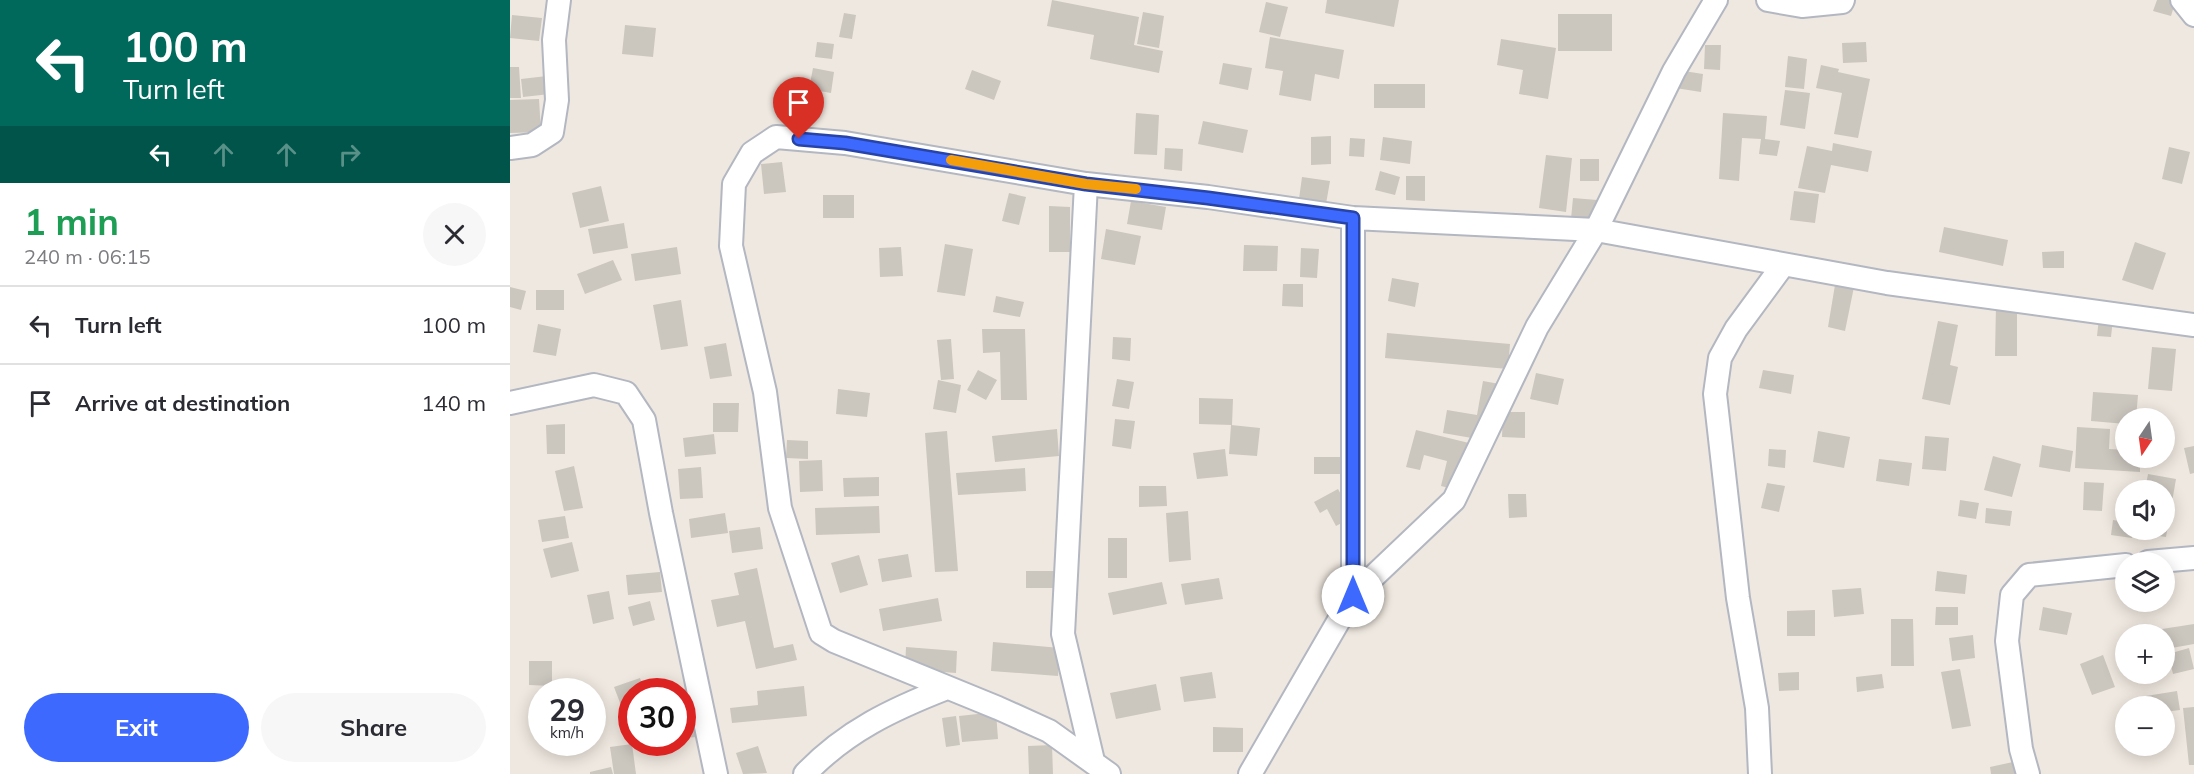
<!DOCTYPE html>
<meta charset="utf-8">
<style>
:root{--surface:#fff;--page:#f7f7f7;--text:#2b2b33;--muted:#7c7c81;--line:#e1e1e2;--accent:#3d69ff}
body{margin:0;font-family:Mulish,sans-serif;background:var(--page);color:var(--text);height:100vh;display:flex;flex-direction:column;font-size:22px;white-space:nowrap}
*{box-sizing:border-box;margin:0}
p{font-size:20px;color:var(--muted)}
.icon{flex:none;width:33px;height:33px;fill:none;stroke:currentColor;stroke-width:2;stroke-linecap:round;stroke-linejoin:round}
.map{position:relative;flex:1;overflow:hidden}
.details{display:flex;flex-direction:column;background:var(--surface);width:510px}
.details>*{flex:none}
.hud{background:#00695c;color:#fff;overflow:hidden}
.needle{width:39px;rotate:193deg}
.controls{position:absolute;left:1605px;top:408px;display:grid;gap:12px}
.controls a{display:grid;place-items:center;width:60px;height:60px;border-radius:50%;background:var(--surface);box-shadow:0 3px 15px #0003;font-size:30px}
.speed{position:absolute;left:18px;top:678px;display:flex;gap:12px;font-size:30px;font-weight:700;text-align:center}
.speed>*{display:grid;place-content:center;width:78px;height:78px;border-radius:50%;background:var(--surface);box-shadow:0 3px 15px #0003;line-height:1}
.speed small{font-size:15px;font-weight:400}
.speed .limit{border:9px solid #d22;background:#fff;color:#111}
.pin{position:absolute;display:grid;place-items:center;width:51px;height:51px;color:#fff;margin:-62px -26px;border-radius:50% 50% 50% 0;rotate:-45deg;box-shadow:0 0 6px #0007}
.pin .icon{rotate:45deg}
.me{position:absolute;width:66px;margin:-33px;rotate:0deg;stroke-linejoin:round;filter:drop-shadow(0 0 4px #0008)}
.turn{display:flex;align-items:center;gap:21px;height:126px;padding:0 24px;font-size:27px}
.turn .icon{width:78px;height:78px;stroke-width:2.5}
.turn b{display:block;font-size:42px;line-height:51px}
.lanes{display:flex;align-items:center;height:57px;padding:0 24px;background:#0003;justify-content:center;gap:30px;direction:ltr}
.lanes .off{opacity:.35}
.round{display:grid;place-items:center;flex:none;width:63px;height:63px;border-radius:32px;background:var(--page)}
.headline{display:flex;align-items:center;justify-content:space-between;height:102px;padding:0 24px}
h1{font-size:36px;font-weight:700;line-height:45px;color:#1e9e55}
.button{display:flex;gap:12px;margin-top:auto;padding:12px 24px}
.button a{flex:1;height:69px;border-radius:36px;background:var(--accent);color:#fff;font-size:24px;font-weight:700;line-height:69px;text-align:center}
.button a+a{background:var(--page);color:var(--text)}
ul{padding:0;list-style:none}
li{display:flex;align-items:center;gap:18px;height:78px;padding:0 24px;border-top:2px solid var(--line)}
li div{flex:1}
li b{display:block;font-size:22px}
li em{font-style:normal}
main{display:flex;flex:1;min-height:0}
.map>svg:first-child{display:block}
.building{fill:#cbc6be}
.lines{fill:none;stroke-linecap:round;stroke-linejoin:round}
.street-casing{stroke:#b3b7c1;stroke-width:26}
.street{stroke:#fff;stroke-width:22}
.route-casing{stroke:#2844a6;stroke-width:15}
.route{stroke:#3d69ff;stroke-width:10}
.slow{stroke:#f59e0b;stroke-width:10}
</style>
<main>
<section class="details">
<div class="hud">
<div class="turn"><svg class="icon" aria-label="left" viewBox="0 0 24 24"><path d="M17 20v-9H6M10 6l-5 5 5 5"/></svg><div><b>100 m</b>Turn left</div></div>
<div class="lanes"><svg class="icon" aria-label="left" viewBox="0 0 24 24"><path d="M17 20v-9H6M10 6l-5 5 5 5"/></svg><svg class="icon off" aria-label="ahead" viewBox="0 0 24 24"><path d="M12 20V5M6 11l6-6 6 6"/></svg><svg class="icon off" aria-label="ahead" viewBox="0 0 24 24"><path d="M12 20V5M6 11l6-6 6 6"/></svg><svg class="icon off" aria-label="right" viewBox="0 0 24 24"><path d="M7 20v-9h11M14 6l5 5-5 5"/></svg></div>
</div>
<div class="headline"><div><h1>1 min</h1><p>240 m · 06:15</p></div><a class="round"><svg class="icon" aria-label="close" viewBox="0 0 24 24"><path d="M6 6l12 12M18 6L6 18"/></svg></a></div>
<ul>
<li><svg class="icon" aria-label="left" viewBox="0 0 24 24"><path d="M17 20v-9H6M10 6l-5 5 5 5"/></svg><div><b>Turn left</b></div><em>100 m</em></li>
<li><svg class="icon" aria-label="arrive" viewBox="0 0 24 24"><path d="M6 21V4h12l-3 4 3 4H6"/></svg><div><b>Arrive at destination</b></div><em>140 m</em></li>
</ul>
<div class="button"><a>Exit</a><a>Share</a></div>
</section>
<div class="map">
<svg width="1684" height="774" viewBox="0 0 1684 774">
<rect width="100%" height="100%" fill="#efe8e0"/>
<path class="building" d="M542,0L629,17L624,45L653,51L649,73L580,59L584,35L537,26Z
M817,0H889L884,27L815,13Z
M1647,0H1666L1661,16L1643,11Z
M756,2L778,7L770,37L749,32Z
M633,12L654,16L649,48L627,44Z
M334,13L346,15L342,39L329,37Z
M1048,14H1102V51H1048Z
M2,15L32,18L29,41L0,38Z
M115,25L146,28L143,57L112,54Z
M760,37L834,50L829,79L805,74L801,101L769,95L773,71L755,68Z
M991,39L1046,48L1038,99L1009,94L1013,70L987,65Z
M307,42L324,44L322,59L305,57Z
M1356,42L1357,62L1333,63L1332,43Z
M1195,45H1211L1210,70L1194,69Z
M1278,56L1297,59L1294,89L1275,87Z
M713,63L742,68L738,90L709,84Z
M1311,65L1329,69L1328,72L1360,79L1348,138L1324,134L1332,93L1306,88Z
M0,67H9L11,98H0Z
M303,68L324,72L321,93L299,89Z
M1161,69L1193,74L1191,92L1159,87Z
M462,70L491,81L484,100L455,89Z
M37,76L40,94L13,97L11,79Z
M864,84H915V108H864Z
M1275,90L1300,93L1295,129L1270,125Z
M29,99L31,132L0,133V100Z
M626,113L649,115L647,155L624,154Z
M1213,113L1257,116L1255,139L1270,141L1267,156L1249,154L1251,139L1232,138L1229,181L1209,179Z
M693,121L738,130L733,153L688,144Z
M821,136V164L801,165V137Z
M873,137L902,141L900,164L870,160Z
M840,138L855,139L854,157L839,156Z
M1323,143L1362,151L1358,172L1321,165L1315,193L1288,188L1297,146L1322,151Z
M1659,147L1680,152L1672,184L1652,179Z
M655,148L673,149L672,171L654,169Z
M1036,155L1062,158L1056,212L1029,208Z
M1070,159H1089V181H1070Z
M272,162L276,192L254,194L251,164Z
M870,171L890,177L885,195L865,190Z
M896,176H915V201L896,200Z
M792,177L820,181L816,204L789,199Z
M91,186L99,221L70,228L62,193Z
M1284,191L1309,194L1305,223L1280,220Z
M499,193L516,197L509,225L492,221Z
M313,195H344V218H313Z
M1063,198L1087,200L1086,221L1061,219Z
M621,201L656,207L652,230L617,224Z
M539,206L560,207V252H539Z
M114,223L118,248L83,254L78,229Z
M1434,227L1498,240L1493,266L1429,252Z
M596,229L631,236L625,265L591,259Z
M1625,242L1656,253L1643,290L1612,280Z
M435,244L463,249L455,296L427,292Z
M734,245L768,246L767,271H733Z
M167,247L171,274L125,281L121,254Z
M391,247L393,276L370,277L369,248Z
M791,248L809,249L807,278L790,277Z
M1554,251V268H1533L1532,252Z
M103,260L112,280L75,294L67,274Z
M882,278L909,283L905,307L878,301Z
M1326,279L1345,282L1335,331L1318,327Z
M773,284H793V307L772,306Z
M0,287L16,291L11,310L0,307Z
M26,290H54V310H26Z
M486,296L514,302L510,317L483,312Z
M171,300L178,346L151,350L143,305Z
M1486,304H1507V356H1485Z
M1590,309L1604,310L1601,337L1587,336Z
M1428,321L1448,325L1440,365L1448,367L1440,405L1412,399Z
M28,324L51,329L46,356L23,352Z
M472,329H515L517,400H491L490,352L473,353Z
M877,333L1000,344L998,369L875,358Z
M603,337L621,338L620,361L602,359Z
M441,339L444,379L431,380L427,340Z
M216,343L222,376L200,379L194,347Z
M1642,347L1666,349L1662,391L1638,389Z
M468,370L487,380L476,400L457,390Z
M1253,370L1284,375L1281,394L1249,388Z
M1026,373L1054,379L1048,405L1020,399Z
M607,379L624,382L619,409L602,406Z
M428,380L451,385L446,413L423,409Z
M973,381L995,385L985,442L933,433L937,410L967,415Z
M328,389L360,393L357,417L326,414Z
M1583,392L1628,395L1626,418H1616V424L1581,421Z
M689,398L723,399L722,425L689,424Z
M203,403H229L228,432H203Z
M993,412H1015V438L992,437Z
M605,419L625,421L621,449L602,446Z
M55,424V454H37L36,425Z
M721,425L750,428L747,456L719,454Z
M1567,427L1600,429L1599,449L1616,450V458H1630V472L1565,468Z
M547,429L549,456L485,462L482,436Z
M906,430L963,444L951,491L931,486L937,461L914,455L910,470L896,467Z
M437,431L448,571L425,572L415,433Z
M1308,431L1340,437L1334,468L1303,462Z
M204,434L206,454L175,457L173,438Z
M1415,436L1439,438L1436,471L1412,469Z
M277,440L298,441V459L276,458Z
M1532,445L1563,451L1560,472L1529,467Z
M1684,446V473L1680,474L1674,448Z
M715,449L718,476L687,479L683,453Z
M1259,449L1276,450L1275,468L1258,466Z
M1483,456L1511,464L1502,497L1474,490Z
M804,457H837V474H804Z
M1369,459L1402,463L1399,486L1366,481Z
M312,460L313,491L290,492L289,461Z
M64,466L73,508L54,511L45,471Z
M191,467L193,498L170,499L168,469Z
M515,468L516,491L448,495L446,473Z
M1638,474L1666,479L1656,537L1628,533L1629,530H1654V490H1635Z
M369,477V496L334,497L333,478Z
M1574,482L1594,483L1592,511L1573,510Z
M1257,483L1275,486L1269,512L1251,508Z
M629,486H656L657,506L629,507Z
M828,489L843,517L826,526L817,509L810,513L804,502Z
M998,494H1016L1017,517L999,518Z
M1450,500L1469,503L1466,519L1448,516Z
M369,506L370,533L306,535L305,508Z
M1476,508L1502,511L1500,526L1475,523Z
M678,511L681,560L659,562L656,513Z
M215,513L218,533L181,538L179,519Z
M55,516L59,538L32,542L28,520Z
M1603,520L1616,522V530H1623L1622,538L1601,535Z
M250,527L253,549L222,553L219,531Z
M598,538H617V578H598Z
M62,542L69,571L41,578L33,549Z
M398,554L402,577L372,582L368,559Z
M349,555L358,585L330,593L321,563Z
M247,568L264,648L283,644L287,660L246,669L235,621L207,627L201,600L229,595L224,573Z
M516,571H544V588H516Z
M1427,571L1457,575L1455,594L1425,591Z
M150,572L152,592L118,595L116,575Z
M709,578L713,599L675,605L671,584Z
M652,582L657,604L603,615L598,593Z
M1351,588L1354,614L1324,617L1322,590Z
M99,591L104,619L83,624L77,595Z
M428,598L432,621L373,631L369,609Z
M140,601L145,620L123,626L118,607Z
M1426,607H1448V625H1425Z
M1533,607L1562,613L1557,635L1529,630Z
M1305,610V636H1277V611Z
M1381,619H1403L1404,666H1381Z
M1684,624V644L1656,649L1652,629Z
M1463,635L1465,658L1442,661L1439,638Z
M483,642L550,648L548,676L481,671Z
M396,647L447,651L446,673L395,669Z
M1679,648L1684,669L1663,674L1658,654Z
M1593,655L1605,687L1582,695L1570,664Z
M19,661H42V686L19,685Z
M1450,669L1461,726L1442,729L1431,672Z
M702,672L706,698L674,702L670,677Z
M1289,672V690L1269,691L1268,673Z
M1372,674L1374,688L1347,692L1346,677Z
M130,678L135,692H122V705L112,708L104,687Z
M646,684L651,710L606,719L600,693Z
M294,686L297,716L222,723L220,708L248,705L247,691Z
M1667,691L1670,710L1654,712V706H1638L1636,696Z
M1684,707V765H1679L1673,708Z
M186,712L188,737L172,738V714Z
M486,712L488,739L452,742L449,716Z
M446,716L450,745L436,747L432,718Z
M703,727L733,728V752H703Z
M122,744L126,774H104L100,747Z
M542,745L543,774H519L518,746Z
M248,746L257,773L233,774L226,753Z
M1503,762L1505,774H1481L1480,767Z
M101,767L103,774H80V772Z"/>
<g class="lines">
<g class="street-casing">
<path id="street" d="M1258,0L1292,6L1332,2L1333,0
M1672,0L1684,15
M0,148L22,145L42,132L47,100L44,40L49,0
M576,184L553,634L583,761
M0,403L84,385L116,393L134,420L151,513L206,774
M1638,562L1684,558
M843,596V218
M295,774C336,731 383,709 437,688
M599,774L539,731L488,708L324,641L311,633L270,508L255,392L221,246L224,184L242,153L266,137L335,143L576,184L698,197L843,218L1086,230L1377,283L1684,325
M740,774L843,596L944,500L1027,327L1086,230L1164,71L1206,0
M1250,774L1247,708L1228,598L1205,394L1210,358L1226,329L1273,265
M1518,774L1511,749L1497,641L1502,595L1519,575L1616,565"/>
</g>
<use href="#street" class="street"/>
</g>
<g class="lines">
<g class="route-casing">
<path id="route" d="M289,139L335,143L576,184L698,198L843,218V596"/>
</g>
<use href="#route" class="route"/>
<path class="slow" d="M441,160L576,184L626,189"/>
</g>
</svg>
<div class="controls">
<a><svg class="needle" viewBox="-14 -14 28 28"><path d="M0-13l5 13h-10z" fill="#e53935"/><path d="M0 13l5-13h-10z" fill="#7c7c81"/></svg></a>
<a><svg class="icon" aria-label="sound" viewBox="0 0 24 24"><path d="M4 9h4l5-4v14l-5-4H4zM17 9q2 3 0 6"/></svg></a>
<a><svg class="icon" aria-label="layers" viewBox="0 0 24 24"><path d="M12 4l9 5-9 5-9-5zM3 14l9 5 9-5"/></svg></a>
<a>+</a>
<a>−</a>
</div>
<div class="speed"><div>29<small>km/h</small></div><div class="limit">30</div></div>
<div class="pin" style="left:289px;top:139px;background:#d93025"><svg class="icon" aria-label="arrive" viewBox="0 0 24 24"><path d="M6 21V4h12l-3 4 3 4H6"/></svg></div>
<svg class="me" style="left:843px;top:596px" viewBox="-20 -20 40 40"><circle r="19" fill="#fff"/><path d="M0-13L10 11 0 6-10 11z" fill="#3d69ff"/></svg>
</div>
</main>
